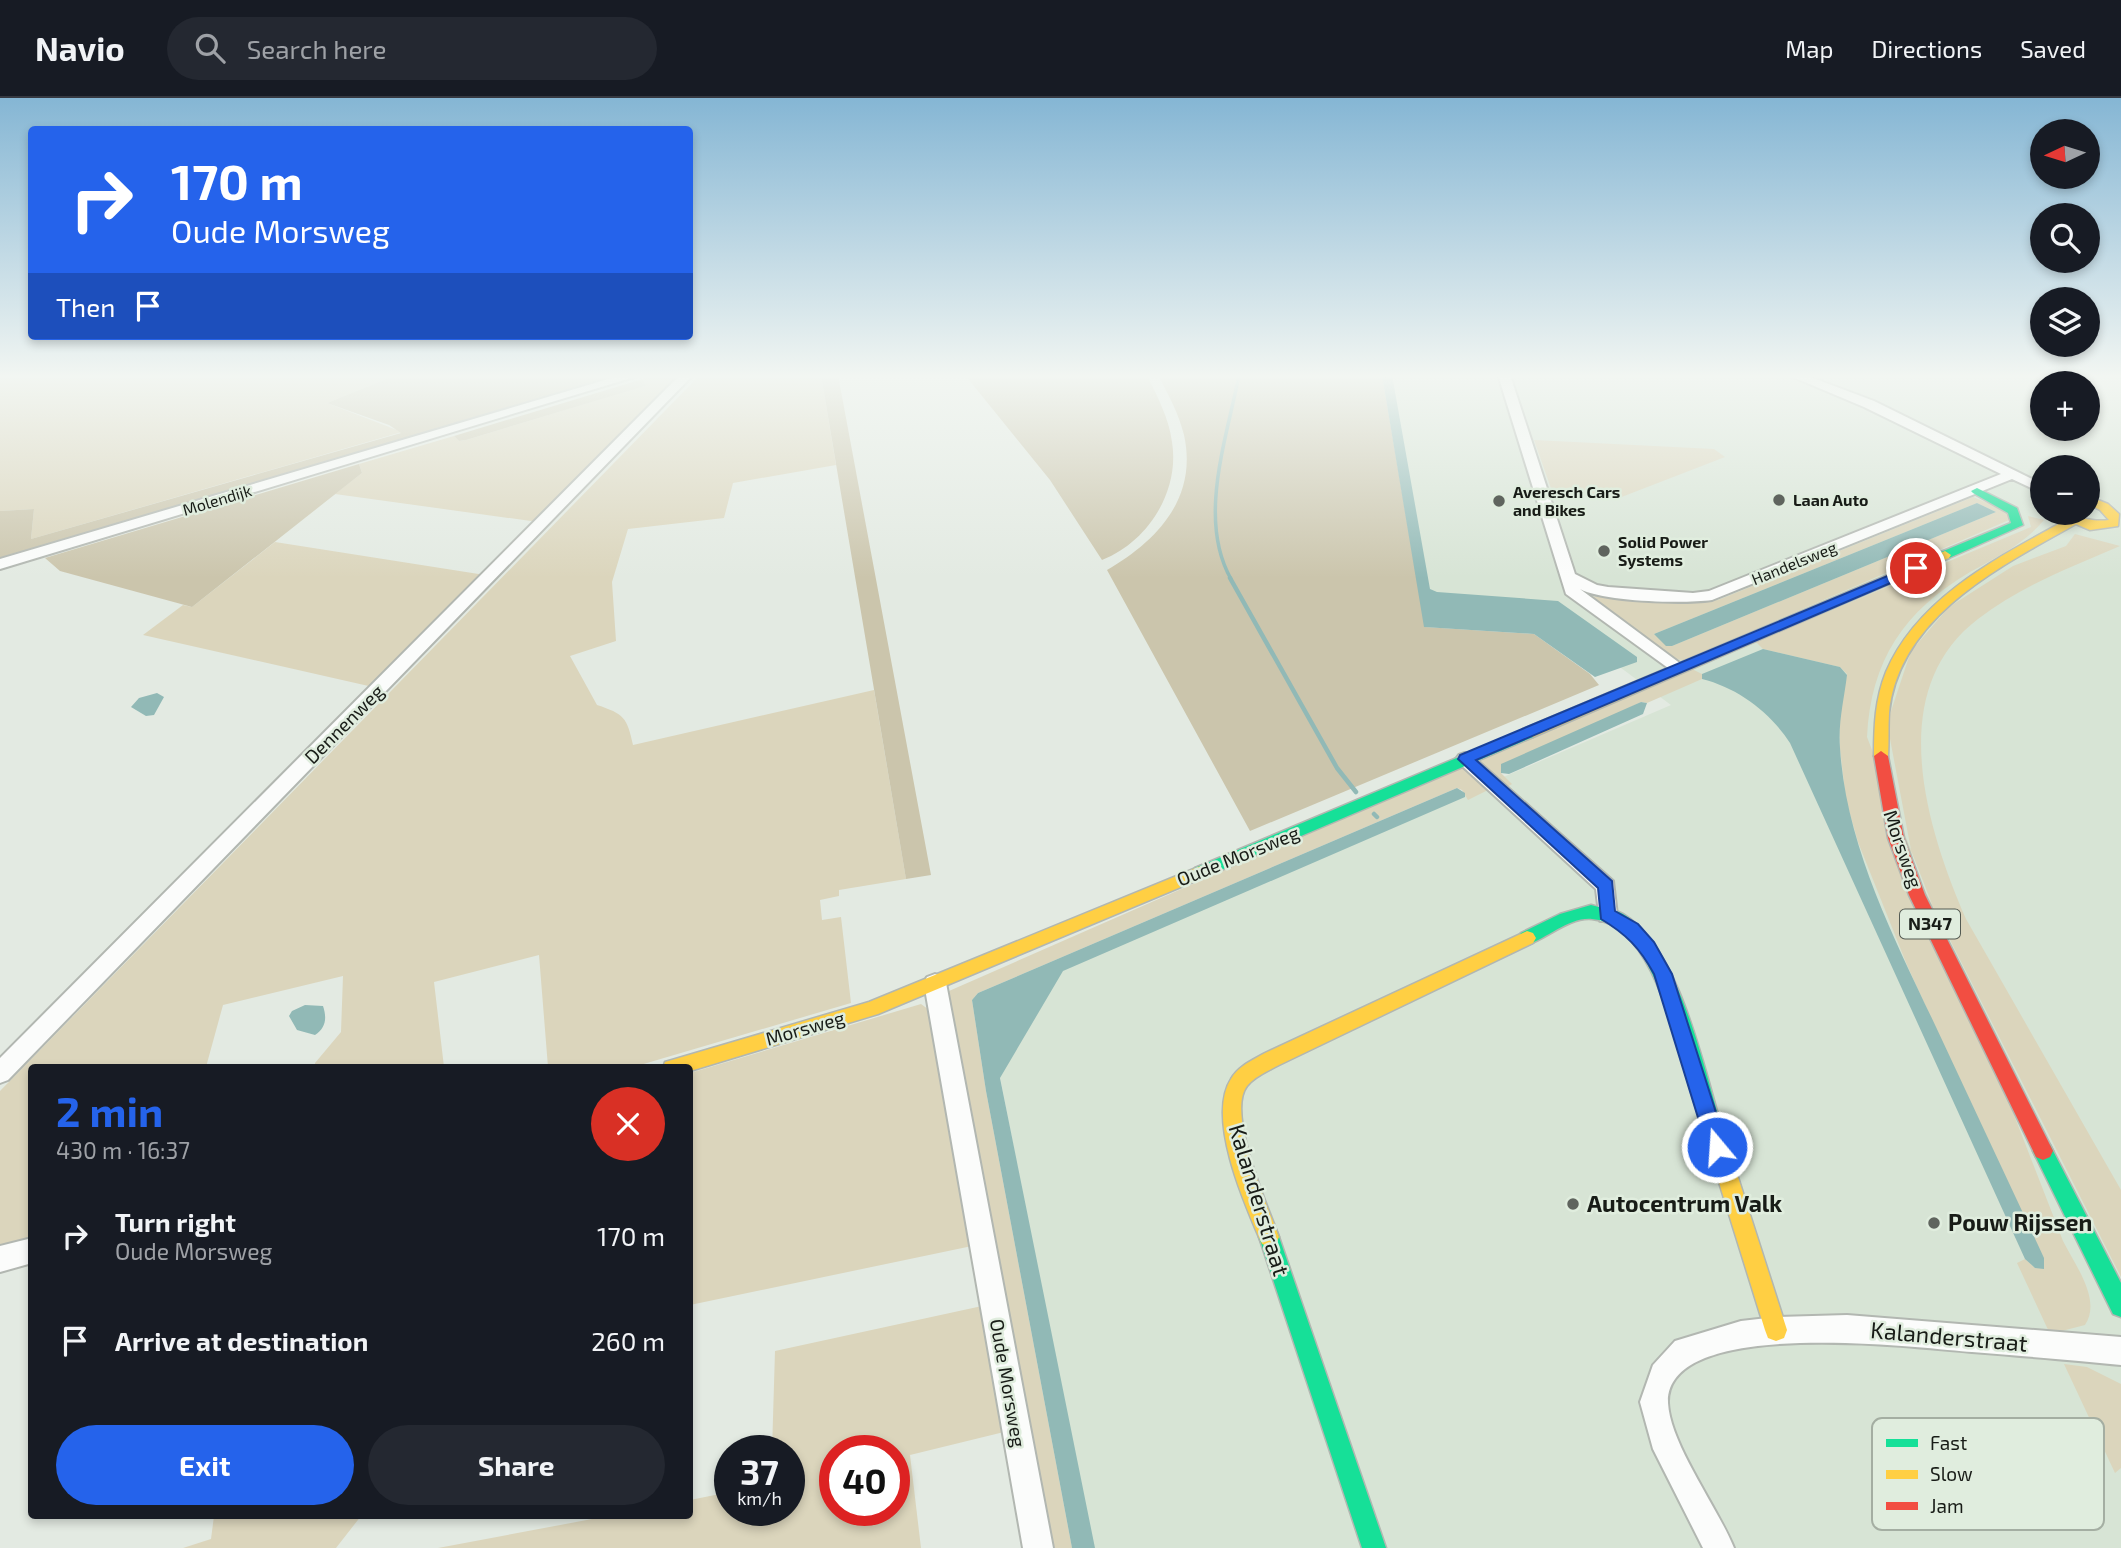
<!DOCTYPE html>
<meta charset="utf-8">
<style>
:root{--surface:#171b24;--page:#242831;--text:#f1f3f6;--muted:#9ea1a6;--line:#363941;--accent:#2563eb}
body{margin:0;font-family:"Exo 2",sans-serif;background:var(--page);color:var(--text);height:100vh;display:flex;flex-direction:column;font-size:26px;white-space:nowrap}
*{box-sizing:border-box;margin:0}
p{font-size:23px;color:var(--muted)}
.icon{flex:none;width:38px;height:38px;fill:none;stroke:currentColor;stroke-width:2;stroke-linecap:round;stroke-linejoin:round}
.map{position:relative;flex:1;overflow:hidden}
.side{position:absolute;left:28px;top:966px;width:665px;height:455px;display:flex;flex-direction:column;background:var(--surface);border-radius:7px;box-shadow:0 4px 10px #0003}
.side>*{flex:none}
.guide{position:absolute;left:28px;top:28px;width:665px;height:214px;border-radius:7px;box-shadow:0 4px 10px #0003;background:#2563eb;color:#fff;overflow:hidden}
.needle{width:46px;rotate:266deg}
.controls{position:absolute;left:2030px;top:21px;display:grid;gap:14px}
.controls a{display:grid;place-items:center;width:70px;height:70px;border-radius:50%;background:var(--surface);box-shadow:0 4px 10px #0003;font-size:35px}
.speed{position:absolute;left:714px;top:1337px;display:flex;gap:14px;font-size:35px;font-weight:700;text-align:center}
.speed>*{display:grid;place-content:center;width:91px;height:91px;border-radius:50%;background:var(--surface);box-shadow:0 4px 10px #0003;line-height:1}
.speed small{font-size:18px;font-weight:400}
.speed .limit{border:10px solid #d22;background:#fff;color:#111}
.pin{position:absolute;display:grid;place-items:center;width:60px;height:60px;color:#fff;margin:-30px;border:4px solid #fff;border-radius:50%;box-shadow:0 2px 7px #0007}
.me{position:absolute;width:77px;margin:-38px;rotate:342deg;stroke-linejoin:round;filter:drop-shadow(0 0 5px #0008)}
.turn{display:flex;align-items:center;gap:24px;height:147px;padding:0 28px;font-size:32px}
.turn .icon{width:91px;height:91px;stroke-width:2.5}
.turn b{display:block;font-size:49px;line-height:60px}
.then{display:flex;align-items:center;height:66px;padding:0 28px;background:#0003;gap:14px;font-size:26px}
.round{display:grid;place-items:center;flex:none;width:74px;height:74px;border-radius:37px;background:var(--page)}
.overview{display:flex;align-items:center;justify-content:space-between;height:119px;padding:0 28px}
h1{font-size:42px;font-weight:700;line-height:52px;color:var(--accent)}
.button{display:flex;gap:14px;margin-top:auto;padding:14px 28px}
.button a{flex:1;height:80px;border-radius:42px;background:var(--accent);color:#fff;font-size:28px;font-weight:700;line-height:80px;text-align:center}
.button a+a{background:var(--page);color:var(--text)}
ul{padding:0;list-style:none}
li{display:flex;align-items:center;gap:21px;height:105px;padding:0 28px}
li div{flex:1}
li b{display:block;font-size:26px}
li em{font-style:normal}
header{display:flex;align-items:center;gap:42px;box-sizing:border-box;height:98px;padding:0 35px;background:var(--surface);border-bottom:2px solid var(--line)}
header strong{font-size:33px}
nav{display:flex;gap:38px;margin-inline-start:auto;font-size:24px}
.search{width:490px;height:63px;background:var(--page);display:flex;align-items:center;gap:18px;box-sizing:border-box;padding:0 24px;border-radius:38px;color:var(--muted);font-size:26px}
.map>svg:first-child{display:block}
.built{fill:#d7e4d5;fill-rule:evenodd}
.green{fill:#dbd5bc;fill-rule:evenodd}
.forest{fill:#cbc5ac}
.water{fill:#91b9b6}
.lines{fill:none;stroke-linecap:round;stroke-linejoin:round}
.stream-far1{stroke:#91b9b6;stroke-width:3.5}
.stream{stroke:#91b9b6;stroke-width:4.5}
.street-casing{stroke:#b2b7b1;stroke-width:4}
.fast-casing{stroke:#b2b7b1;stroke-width:3}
.slow-casing{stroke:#b2b7b1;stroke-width:3}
.jam-casing{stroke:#b2b7b1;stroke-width:3}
.street{fill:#fbfcfb;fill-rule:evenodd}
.fast{fill:#16e098;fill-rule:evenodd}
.slow{fill:#ffcf43;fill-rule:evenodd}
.jam{fill:#f24e42;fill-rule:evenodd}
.route{fill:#2563eb;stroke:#184099;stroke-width:2}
.poi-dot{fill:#5f645e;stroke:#e0edde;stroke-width:2.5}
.labels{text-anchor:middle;stroke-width:5;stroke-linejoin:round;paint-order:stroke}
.far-poi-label{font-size:16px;font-weight:bold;fill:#181c17;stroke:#e0edde;text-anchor:start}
.far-street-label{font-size:16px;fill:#181c17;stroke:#e0edde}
.shield{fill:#e0edde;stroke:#545b53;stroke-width:2}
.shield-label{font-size:18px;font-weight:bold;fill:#181c17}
.street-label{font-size:19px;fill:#181c17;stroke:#e0edde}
.near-street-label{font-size:23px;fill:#181c17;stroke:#e0edde}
.near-poi-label{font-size:23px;font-weight:bold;fill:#181c17;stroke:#e0edde;text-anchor:start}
.key{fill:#e0edde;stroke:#a4aea2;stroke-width:2}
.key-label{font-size:19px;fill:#181c17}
</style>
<header>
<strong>Navio</strong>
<div class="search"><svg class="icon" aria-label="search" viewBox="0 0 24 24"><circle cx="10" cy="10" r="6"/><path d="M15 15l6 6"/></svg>Search here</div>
<nav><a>Map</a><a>Directions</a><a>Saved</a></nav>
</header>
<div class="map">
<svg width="2121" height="1450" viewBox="0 0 2121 1450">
<rect width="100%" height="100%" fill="#e3eae2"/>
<path class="built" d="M1388,277H2121V1450H1092L985,902L1671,607L1551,518L1429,511ZM2042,285H2088V331H2042ZM2042,369H2088V415H2042Z"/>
<path class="green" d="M0,277H396L327,305L402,334L31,441L34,411L0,413Z
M656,277H683L538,424L335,396L362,375L359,366L454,338L459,343L466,342L644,288L643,281Z
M700,277H821L836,367L733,385L724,420L628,431L612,484L616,543L570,558L597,607C624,616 627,619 633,647L874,592L906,781L839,792V798L820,802L822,822L841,819L851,905L630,970L548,969L539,857L434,884L444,969H315V965L341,934L343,878L223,907L206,969L32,970L31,1141L0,1150V993Z
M1534,342L1714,351L1725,359L1619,400L1553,396Z
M1973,399L2006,412L2009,422L1684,562L1673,561L1588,498L1690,505L1718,502ZM1977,405L1996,414L1672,548L1654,536Z
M2028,418L2044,422C2024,446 1997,459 1970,474C1904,513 1871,562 1867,639L2063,1143C2075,1167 2102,1202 2085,1227L2050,1236L2017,1165L2025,1161L2035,1170H2044L1907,867L1858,744L1846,702L1840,651L1839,612L1847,576L1840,569L1763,551L1756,544L2031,429Z
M2075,436L2120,448C2071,469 2021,488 1978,521C1883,593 1927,731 1966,821L2121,1092V1179L1915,773L1887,625L1911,553L1949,509L2013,468L2066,448Z
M275,444L485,477L373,589L143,537L183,507L192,509Z
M1692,571L1702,576V581L1647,605L1641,604L1501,675L1512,686L1504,691L1476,662Z
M1462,668L1492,690L1468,702L1462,692L1457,690L978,895L972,902L986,993L1072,1450H1043L945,902L949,893Z
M921,906L932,914L972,1148L690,1207V975Z
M982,1208L1004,1334L910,1357L921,1450H438L608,1418H690V1402L730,1394V1412H789V1353H772L775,1253ZM835,1353H894V1412H835Z
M2064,1266L2087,1269L2121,1286V1370L2115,1375Z
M214,1418H361L336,1450H183L211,1441Z"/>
<path class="forest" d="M396,277H596L606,284L0,464V413L34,411L31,441L401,335L389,327L327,305Z
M821,277H838L931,777L906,781Z
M965,277H1147C1157,298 1169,320 1172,344C1180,393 1148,444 1102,462L1050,382Z
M1158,277H1382L1425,529L1534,536L1590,576L1599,587L1250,733L1107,472C1157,443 1198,400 1184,337C1179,316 1168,296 1158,277Z
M643,281L645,288L466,342L459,343L454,338Z
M359,366L362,375L192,509L60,473L45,460Z"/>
<path class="water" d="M1382,277H1392L1430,491L1437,494L1558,503L1637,559V564L1595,579L1534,536L1424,529Z
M1977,405L1996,414L1672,548H1666L1654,536Z
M1763,551L1840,569L1847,577C1844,602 1838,624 1840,650C1846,748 1895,842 1936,929C1972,1006 2008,1083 2044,1160V1171L2035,1170L2025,1161L1790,645C1770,614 1738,590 1702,581V576Z
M157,595L164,599L154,617L146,618L131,609L139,600Z
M1641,604L1647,605L1643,616L1509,676L1501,675V666Z
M1457,690L1465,695V699L1063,873L1000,980L1095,1450H1072L986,993L972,902L978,895Z
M305,907L323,908C327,920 326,930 315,937L297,932L289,918L292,913Z"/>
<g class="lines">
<path class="stream-far1" d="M1231,481C1197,421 1227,340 1239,277"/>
<path class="stream" d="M1230,480L1337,670L1356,694
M1374,716L1377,719"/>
<g class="street-casing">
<path id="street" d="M622,277H641L0,471V461Z
M680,277H693L8,982L0,985V960Z
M1498,277H1510L1575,476L1597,487L1608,489L1693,495L1709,493L2001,376L1864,309L1788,277H1805L1874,303L2042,386V395L2012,381L1712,502C1684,506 1604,504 1580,491L1681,566L1683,570L1675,575L1566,496Z
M1465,655L1471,657L1613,783L1617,817L1614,823H1600L1596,791L1459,665L1456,661L1459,657Z
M935,876L943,879L946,885L1053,1450H1023L924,885L927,879Z
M32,1140V1165L0,1174V1148Z
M1847,1217L2121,1239V1267C2071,1262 2022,1258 1972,1254C1920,1250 1665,1217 1668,1305C1670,1346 1718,1410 1734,1450H1703L1653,1351L1640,1304L1653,1267L1675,1243L1741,1223L1776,1219Z"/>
</g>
<g class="fast-casing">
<path id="fast" d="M1977,390L2017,410L2023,427L1949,460H1941V454L2011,425L2008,415L1973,395L1971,393Z
M1528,630L1535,635L1533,639L1207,778H1195L1193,774L1195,770Z
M1591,807C1601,810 1614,811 1623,816C1677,848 1702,962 1719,1020L1716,1026L1709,1029L1702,1026C1679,975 1663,827 1592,821C1569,819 1548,840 1527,847L1521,845L1518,840L1521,835L1560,816Z
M2043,1044L2050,1047L2121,1185V1219L2113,1216L2033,1053L2036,1047Z
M1269,1129L1276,1132L1279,1139L1386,1450H1362L1259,1139L1262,1132Z"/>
</g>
<g class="slow-casing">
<path id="slow" d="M2088,398L2108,406L2119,416L2118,428L2090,432L2076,426C2001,468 1899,518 1889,615C1888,629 1889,644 1888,658L1881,663L1876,662L1874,658C1874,629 1875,601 1886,574C1918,499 1999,459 2066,422L2054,415C2077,415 2085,425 2109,422L2100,412L2088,406Z
M1945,453L1951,457L1949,460L1533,639H1523L1521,635L1523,631Z
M1201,768L1207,770L1209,774L1207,778L878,916L690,973V970H663L665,964L672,962L869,904Z
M1527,833L1533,835L1536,840L1533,845L1279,967C1268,973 1255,978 1247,988C1226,1015 1268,1109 1279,1139L1276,1146L1269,1149L1262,1146C1245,1107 1206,1020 1231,981C1238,968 1253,962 1265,955Z
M1709,1011L1716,1014L1719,1020L1787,1232L1784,1240L1776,1243L1768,1240L1765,1232L1699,1020L1702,1014Z"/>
</g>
<g class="jam-casing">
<path id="jam" d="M1881,653L1888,658L1904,740L1925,797L2053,1053L2050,1059L2043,1062L2036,1059L1909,797L1888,740L1874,658Z"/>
</g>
<use href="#street" class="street"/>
<use href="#fast" class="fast"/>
<use href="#slow" class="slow"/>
<use href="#jam" class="jam"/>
</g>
<linearGradient id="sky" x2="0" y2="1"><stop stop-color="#85b6d4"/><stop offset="0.58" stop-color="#f2f6f2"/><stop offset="1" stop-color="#f2f6f2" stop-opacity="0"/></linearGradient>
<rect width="2121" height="480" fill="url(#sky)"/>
<path class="route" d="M1916,466L1921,467V472L1476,662L1612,783L1615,813L1638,826L1654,844L1672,876L1727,1049L1724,1056L1717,1059L1710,1056L1707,1049L1654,876C1640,850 1626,836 1601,821L1598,790L1458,661L1460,657Z"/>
<g class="poi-dot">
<circle cx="1779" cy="402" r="7"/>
<circle cx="1499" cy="403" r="7"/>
<circle cx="1604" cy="453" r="7"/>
<circle cx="1573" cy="1106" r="7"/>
<circle cx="1934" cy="1125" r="7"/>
</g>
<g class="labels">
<g class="far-poi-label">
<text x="1513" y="400">Averesch Cars<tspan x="1513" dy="18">and Bikes</tspan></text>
<text x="1793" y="408">Laan Auto</text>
<text x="1618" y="450">Solid Power<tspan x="1618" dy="18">Systems</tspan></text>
</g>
<g class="far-street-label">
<text transform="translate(217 402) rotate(-17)" y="6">Molendijk</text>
<text transform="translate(1794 465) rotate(-22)" y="6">Handelsweg</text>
</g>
<rect class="shield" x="1900" y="811.5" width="60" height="29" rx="5"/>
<g class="shield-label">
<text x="1930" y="832">N347</text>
</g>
<g class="street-label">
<text transform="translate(344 626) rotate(-45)" y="7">Dennenweg</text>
<text transform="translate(1903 751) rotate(71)" y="7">Morsweg</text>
<text transform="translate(1238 758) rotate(-22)" y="7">Oude Morsweg</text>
<text transform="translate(805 930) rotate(-16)" y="7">Morsweg</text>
<text transform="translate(1008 1285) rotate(80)" y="7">Oude Morsweg</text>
</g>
<g class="near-street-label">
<text transform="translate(1259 1102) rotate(73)" y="8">Kalanderstraat</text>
<text transform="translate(1949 1239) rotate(5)" y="8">Kalanderstraat</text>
</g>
<g class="near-poi-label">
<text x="1587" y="1114">Autocentrum Valk</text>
<text x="1948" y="1133">Pouw Rijssen</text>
</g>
</g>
<rect x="1872" y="1320" width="232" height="112" rx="10" class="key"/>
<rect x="1886" y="1341" width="32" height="8" fill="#16e098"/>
<rect x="1886" y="1372" width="32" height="9" fill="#ffcf43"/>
<rect x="1886" y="1404" width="32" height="8" fill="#f24e42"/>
<g class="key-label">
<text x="1930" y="1352">Fast</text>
<text x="1930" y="1383">Slow</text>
<text x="1930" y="1415">Jam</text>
</g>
</svg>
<div class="controls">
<a><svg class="needle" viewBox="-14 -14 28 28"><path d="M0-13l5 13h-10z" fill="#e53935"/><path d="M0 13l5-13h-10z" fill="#9ea1a6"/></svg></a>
<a><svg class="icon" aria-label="search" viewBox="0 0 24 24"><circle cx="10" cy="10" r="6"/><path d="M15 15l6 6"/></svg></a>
<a><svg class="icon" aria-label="layers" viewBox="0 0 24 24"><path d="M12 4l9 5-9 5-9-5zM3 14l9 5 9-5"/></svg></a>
<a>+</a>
<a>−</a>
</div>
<div class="speed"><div>37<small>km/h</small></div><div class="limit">40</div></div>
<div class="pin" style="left:1916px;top:470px;background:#d93025"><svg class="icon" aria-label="arrive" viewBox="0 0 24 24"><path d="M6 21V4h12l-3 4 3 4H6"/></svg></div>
<svg class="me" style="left:1717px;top:1049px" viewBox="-20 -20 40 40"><circle r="17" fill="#2563eb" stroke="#fff" stroke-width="3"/><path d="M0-11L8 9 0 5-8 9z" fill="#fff"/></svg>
<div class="guide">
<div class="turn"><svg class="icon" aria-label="right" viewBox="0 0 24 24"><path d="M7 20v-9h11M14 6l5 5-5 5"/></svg><div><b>170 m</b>Oude Morsweg</div></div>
<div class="then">Then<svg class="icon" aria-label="arrive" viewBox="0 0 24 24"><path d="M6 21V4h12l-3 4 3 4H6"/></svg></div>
</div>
<section class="side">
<div class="overview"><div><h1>2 min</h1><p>430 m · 16:37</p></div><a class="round" style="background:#d93025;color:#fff"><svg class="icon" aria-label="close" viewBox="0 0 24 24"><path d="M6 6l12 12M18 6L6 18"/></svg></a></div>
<ul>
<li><svg class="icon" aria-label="right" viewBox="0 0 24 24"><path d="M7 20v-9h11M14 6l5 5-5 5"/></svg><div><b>Turn right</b><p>Oude Morsweg</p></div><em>170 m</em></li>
<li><svg class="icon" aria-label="arrive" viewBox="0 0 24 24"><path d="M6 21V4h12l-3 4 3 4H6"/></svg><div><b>Arrive at destination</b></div><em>260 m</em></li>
</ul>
<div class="button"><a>Exit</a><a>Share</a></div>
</section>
</div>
